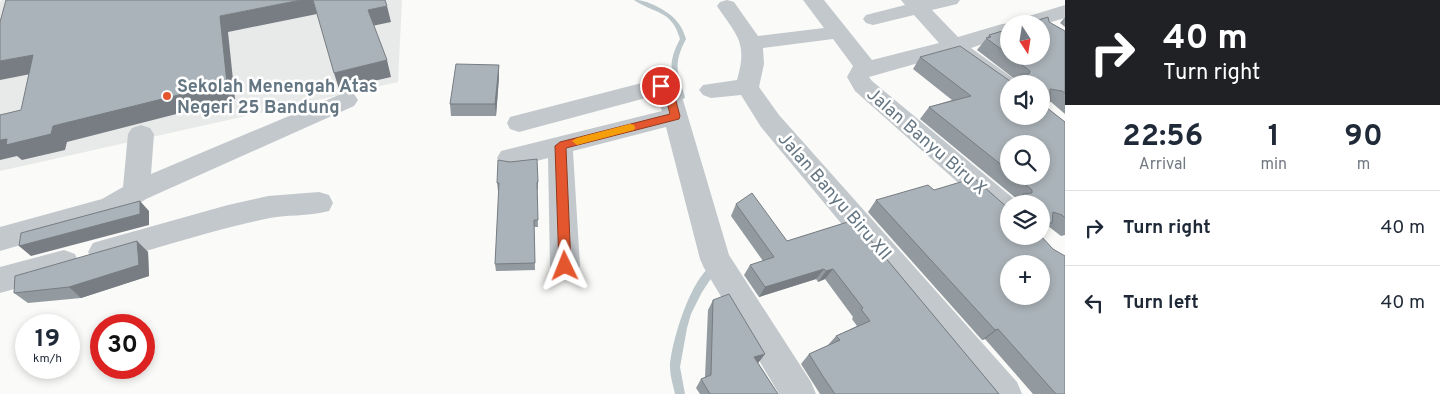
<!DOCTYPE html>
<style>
:root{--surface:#fff;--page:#f2f2f3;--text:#1f2937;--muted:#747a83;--line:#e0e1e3}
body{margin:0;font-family:Overpass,sans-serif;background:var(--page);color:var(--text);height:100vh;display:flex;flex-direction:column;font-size:19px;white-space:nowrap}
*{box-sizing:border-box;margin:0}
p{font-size:16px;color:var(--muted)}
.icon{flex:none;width:28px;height:28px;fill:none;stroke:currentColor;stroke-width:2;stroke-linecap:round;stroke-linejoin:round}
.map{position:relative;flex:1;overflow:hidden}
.drawer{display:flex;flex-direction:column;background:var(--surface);width:375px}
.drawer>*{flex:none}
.guide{background:#202124;color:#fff;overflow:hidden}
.needle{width:32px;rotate:168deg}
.fabs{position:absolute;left:1000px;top:15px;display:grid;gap:10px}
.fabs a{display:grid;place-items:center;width:50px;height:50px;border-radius:50%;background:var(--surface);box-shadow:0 2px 8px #0003;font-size:25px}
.speed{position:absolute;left:15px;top:314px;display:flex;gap:10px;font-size:25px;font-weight:700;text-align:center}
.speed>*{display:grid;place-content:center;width:65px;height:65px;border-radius:50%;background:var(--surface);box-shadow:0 2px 8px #0003;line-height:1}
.speed small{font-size:12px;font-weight:400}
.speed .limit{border:8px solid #d22;background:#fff;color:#111}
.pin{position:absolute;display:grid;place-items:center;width:42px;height:42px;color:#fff;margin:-21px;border:2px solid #fff;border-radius:50%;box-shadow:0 1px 5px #0007}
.me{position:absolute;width:55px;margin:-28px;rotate:358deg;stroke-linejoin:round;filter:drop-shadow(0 0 4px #0008)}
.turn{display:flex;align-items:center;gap:18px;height:105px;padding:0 15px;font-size:22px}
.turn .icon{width:65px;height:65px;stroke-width:2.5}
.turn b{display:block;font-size:35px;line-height:42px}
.eta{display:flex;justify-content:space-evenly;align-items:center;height:85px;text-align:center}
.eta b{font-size:30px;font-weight:700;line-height:35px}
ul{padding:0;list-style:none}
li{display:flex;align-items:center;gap:15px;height:75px;padding:0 15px;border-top:1px solid var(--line)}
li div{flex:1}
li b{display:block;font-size:19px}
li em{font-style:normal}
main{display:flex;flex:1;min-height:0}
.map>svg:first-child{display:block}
.built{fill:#e8e9e9}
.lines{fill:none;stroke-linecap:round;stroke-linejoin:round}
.stream{fill:#bbc7cb;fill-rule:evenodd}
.minor{fill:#c3c8cc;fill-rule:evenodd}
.wall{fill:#929a9f;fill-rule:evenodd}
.shaded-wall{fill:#777d82}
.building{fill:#aab3b9;stroke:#777d82;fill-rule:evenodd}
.route{fill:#e4572e;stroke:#94391e}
.slow{fill:#f59e0b}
.poi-dot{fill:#e4572e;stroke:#fff;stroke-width:2}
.labels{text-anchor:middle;stroke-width:5;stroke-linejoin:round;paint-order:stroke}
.poi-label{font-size:18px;font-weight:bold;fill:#657683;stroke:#fff;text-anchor:start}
.street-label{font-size:18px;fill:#657683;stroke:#fff}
</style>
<main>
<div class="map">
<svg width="1065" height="394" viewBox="0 0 1065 394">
<rect width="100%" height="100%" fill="#fafaf8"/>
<path class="built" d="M2,0H402L398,82L0,171V2Z"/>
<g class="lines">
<path class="stream" d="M634,0C642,0 647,2 654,5C670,13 681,21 686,39C673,64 677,72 685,97L684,99H680L679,97C671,71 667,64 680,39C672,10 655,14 634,0Z
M714,264L717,266L718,268L702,292L691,314L687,328L680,367L685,394H675C673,385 670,376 670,367C671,343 691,276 714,264Z"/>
<path class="minor" d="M727,0L734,2L758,36L824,28L803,0H824L872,60L939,43L914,15L873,25L866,23L863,19L866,15L905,5L901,0H960L957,4L932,10L958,37L1002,24L1013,23L1016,20L1065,5V18L1041,25L1009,24V35L971,48L1017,81L1019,84H1009V94L1001,91L950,54L869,77L872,81L1019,203L1009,204V222L999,219L855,91L847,77L853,66L833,39L763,48L764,64L759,87L779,115L1017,382L1022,394H983L761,127L741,95L711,98L703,95L699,90L703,85L737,80C748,42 737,36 717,6L720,2Z
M661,78L676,85L680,90L729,255L811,382L816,394H779L704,268L700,259L666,127L573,151L580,266L576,275L565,279L554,275L550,266L548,158L510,168L501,165L497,158L501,151L662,111L657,95L519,132L510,129L507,123L510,117Z
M346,92L354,94L358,100L354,106L146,199L120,216L0,251V227L102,199L123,187L128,134L132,128L141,125L150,128L154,134L151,174Z
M319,192L329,195L333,203L329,211C308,217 286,214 265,219C210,231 157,248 103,264L93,261L88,252L93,243L103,240L228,205L268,196Z
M64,250L75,254L79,263L75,272L0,293V267Z"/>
</g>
<path class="wall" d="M1065,17V27L1060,23Z
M1049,22L1065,31V114L1051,102H1050L1046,107L1065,122V235L1061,236L1048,226L1041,232V204H1013L1017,199L920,119L929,107L952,100L913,69L920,57L1014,82L1016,80L977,50L989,35L1009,29V56H1041ZM1009,144L1041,176H1009Z
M499,65V77L496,116H451L450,104Z
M538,182V190H537L538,227H534L535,270L496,271L495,264L499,191H498L497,183Z
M934,190L1065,394H1033L985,339L982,340L868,212L876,200Z
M736,204L787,241L854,220L999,394H820L801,364L809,354L828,346V345L836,336L857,326L852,319L853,317L825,279L818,282L816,279L759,297L744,275L750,265L763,261L731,216Z
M137,241L148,252L149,276L81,298L28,303L14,293Z
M713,300L765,354L758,363L778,394H700L696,388L701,379L705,377L708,310Z"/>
<path class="shaded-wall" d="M301,0H313L317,14L228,32L235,99L67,142L65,150L22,160L17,156L0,160V140L53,126L220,16Z
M387,6L391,22L372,26L368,10Z
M33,55L46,71L0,80V61Z
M387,60L391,77L339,89L334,73Z
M499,65V77L496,116L495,104Z
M140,201L149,211V225L31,256L19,246Z
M137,241L148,252L149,276L81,298L69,287Z
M824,269L816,279L759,297L765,287Z
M833,269L825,279L818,282L826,271Z
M998,329L985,339L982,340L995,330Z
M765,354L758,363L747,366L754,357Z"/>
<path class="building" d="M6,0H301L220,16L227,83L53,126L51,134L6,145L7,139L0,140V115L21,110L33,55L0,61V22Z
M313,0H385L387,6L368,10L387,60L334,73Z
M1048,17L1049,22L1065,31V93L1062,91L1050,89V102H1044L1042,104L1065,122V218L1062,215L1053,212L1052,223L1041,224V204H1023V194L1032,193V190L1015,176H1041V144H1009V171L929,107L971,96L920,57L960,46L1010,81L1020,84L1021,74H1029L1030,71L1010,56H1041V24H1026ZM1009,84H1041V116H1009Z
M1009,29V55L986,38L991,37L989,35Z
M456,64L499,65L495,104H450Z
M537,159L538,182H537L538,220H534L535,263L495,264L499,183H497L498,160L510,162Z
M974,178L1009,209V236H1041L1053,249L1065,256V394H1056L998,329L995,330L876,200L928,185L934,190ZM1009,264H1041V296H1009Z
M752,193L787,241L854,220L999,394H835L824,378L809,354L840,340L836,336L870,321L861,309L863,308L833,269L826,271L824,269L765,287L750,265L774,257L736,204Z
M140,201V214L19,246L21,233Z
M137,241L139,265L69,287L14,293L15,276Z
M729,294L765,354L754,357L778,394H710L701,379L711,375L713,300Z"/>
<path class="route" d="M661,83L673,90L680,116L679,119L566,148L571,266L570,270L565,271L561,270L559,266L555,146L560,142L670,114L664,91L656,86Z"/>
<path class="slow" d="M630,124L634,125L635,128L634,130L577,145L572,141L577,138Z"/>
<circle class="poi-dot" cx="167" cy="96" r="5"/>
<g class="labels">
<g class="poi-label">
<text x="177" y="92">Sekolah Menengah Atas<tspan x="177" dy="21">Negeri 25 Bandung</tspan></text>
</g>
<g class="street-label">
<text transform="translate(927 141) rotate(41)" y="6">Jalan Banyu Biru X</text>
<text transform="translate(835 196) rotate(49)" y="6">Jalan Banyu Biru XII</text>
</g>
</g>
</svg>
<div class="fabs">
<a><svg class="needle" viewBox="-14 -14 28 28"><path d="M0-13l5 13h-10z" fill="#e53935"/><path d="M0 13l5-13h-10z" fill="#747a83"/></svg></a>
<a><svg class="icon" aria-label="sound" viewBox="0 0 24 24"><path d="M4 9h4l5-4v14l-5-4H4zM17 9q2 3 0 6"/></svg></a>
<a><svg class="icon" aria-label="search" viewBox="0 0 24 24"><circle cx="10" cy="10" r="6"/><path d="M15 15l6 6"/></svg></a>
<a><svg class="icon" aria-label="layers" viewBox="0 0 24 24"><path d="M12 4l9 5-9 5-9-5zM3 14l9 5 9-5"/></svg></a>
<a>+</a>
</div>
<div class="speed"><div>19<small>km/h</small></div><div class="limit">30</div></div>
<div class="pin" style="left:661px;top:86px;background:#d93025"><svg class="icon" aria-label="arrive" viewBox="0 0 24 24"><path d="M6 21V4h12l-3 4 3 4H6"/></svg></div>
<svg class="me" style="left:565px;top:266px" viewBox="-20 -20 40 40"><path d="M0-17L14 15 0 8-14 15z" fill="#e4572e" stroke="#fff" stroke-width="4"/></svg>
</div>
<section class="drawer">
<div class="guide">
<div class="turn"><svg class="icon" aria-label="right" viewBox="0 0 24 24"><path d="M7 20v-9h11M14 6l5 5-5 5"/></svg><div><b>40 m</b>Turn right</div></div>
</div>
<div class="eta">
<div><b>22:56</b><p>Arrival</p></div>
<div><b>1</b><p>min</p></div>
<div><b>90</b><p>m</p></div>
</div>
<ul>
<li><svg class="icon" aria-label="right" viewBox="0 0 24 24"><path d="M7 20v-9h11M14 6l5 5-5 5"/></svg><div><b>Turn right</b></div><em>40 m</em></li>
<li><svg class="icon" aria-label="left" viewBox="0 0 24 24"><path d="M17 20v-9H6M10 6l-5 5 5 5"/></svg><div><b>Turn left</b></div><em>40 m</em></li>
</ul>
</section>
</main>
